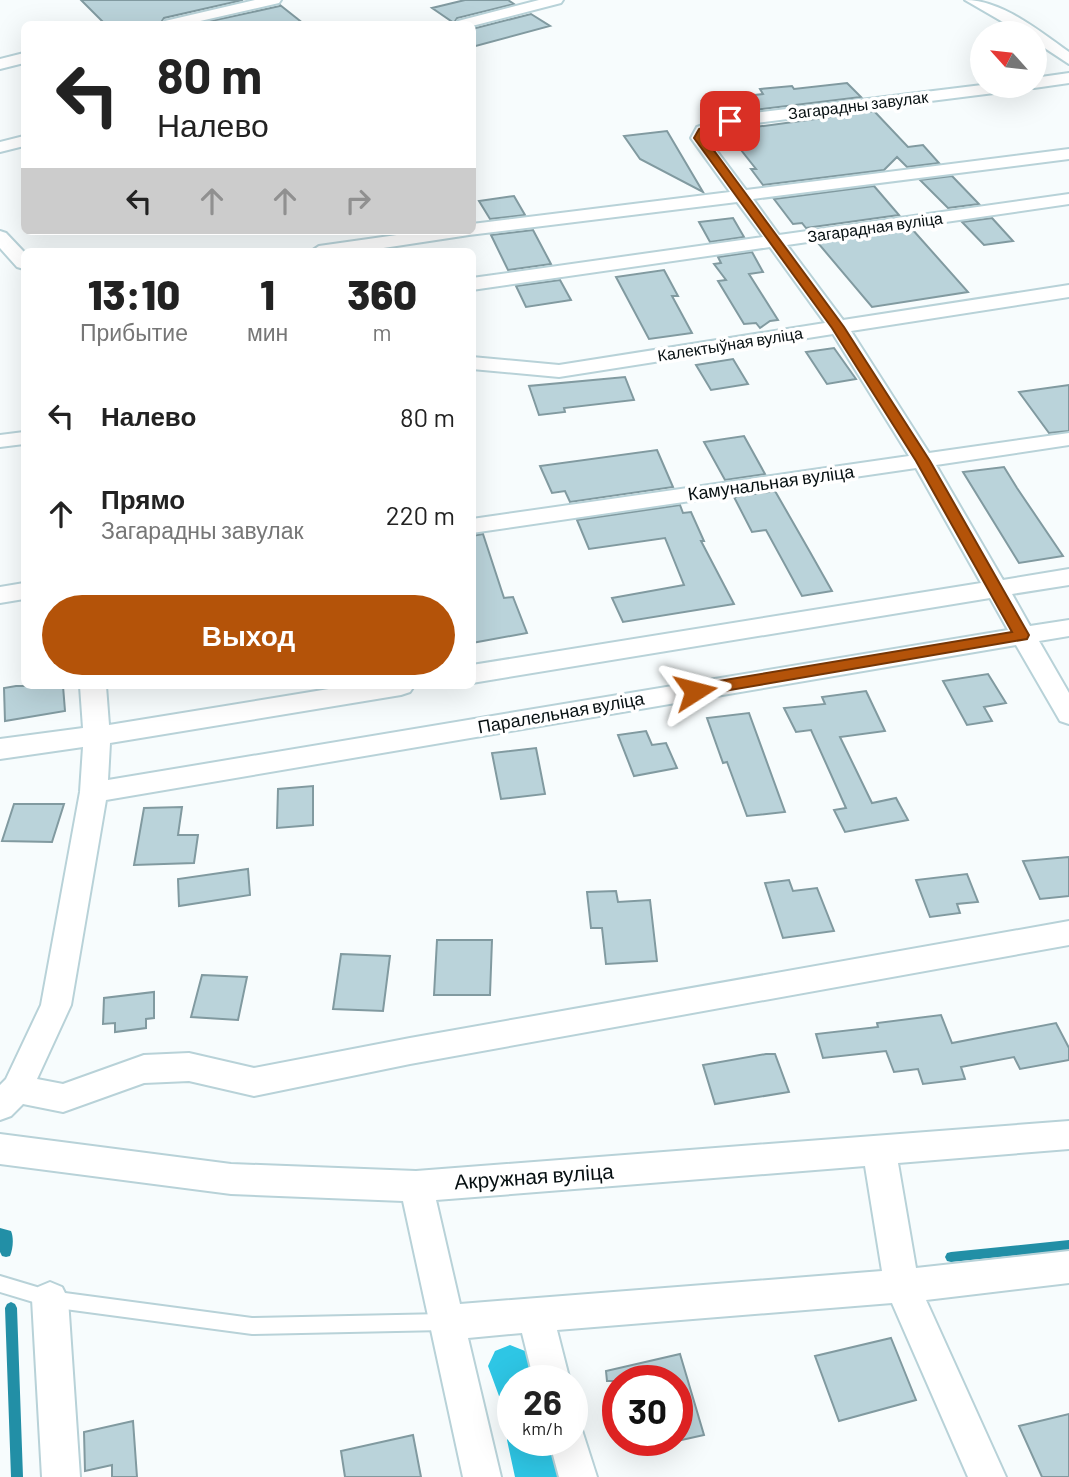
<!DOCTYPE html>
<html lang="ru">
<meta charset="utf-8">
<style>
:root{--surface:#fff;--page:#f6f6f6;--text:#222;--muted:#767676;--accent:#b45309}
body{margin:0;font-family:Barlow,sans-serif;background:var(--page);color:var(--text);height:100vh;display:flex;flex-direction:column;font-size:26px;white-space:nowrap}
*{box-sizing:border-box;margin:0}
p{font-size:23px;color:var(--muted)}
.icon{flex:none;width:38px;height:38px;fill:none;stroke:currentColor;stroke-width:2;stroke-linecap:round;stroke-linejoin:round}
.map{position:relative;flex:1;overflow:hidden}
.drawer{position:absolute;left:21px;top:248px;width:455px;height:441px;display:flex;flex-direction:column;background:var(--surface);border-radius:10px;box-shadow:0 7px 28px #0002}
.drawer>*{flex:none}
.guide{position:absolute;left:21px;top:21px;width:455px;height:214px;border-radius:10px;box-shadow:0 7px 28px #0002;background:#fff;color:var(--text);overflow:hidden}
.needle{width:46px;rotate:297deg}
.controls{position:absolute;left:970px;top:21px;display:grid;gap:14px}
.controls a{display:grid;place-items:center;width:77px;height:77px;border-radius:50%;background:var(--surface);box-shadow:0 7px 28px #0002;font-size:35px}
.speed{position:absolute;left:497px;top:1365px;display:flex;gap:14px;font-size:35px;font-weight:700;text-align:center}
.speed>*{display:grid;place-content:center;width:91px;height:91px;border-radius:50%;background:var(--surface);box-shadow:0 7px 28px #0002;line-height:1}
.speed small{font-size:18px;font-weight:400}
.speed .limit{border:10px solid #d22;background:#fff;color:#111}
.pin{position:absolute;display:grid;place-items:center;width:60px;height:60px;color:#fff;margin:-30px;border-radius:14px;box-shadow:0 4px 10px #0006}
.me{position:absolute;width:77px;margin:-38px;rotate:81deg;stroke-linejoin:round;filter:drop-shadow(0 0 5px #0008)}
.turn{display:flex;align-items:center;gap:24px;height:147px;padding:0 21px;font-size:32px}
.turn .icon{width:91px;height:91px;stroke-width:2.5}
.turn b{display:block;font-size:49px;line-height:60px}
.lanes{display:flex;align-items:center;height:66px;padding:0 21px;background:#0003;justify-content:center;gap:35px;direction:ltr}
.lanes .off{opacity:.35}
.eta{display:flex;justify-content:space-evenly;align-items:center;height:119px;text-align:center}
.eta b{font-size:42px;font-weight:800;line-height:49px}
.cta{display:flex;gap:14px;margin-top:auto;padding:14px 21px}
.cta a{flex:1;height:80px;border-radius:42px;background:var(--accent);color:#fff;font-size:28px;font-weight:800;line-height:80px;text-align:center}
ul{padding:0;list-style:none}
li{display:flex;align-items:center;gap:21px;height:98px;padding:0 21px}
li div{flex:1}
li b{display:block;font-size:26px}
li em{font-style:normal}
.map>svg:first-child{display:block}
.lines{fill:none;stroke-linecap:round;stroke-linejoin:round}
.stream{fill:#228fa6;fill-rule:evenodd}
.canal{fill:#2ec6e5;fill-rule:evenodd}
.building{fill:#bad3da;stroke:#819aa0;stroke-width:2}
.lane-casing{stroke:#b8d2d8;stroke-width:4}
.street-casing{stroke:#b8d2d8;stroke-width:4}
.lane{fill:#fff;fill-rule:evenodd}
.street{fill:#fff;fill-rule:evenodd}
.route{fill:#b45309;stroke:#753606;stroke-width:2}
.labels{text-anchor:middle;stroke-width:7;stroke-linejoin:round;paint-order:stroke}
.far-street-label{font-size:16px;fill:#071012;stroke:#fff}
.street-label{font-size:18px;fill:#071012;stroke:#fff}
.near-street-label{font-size:21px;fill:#071012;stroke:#fff}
</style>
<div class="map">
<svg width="1069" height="1477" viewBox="0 0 1069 1477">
<rect width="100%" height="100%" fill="#f7fcfd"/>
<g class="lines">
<path class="stream" d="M0,1228L11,1231C14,1238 13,1249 10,1256L6,1257L2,1256L0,1252Z
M1069,1240V1250L951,1262L947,1261L945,1257L947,1253L951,1252Z
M11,1302L15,1304L17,1308L23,1477H11L5,1308L7,1304Z"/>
<path class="canal" d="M510,1345L525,1351L536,1381H513V1402L499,1396L488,1366L495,1351Z
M513,1425V1440H551L561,1477H515L507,1440Z"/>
</g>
<path class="building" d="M81,0H243L164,18L160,24H105Z
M465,0H508L514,4L457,18L454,23L432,8Z
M280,5L304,24H197L280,6Z
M531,14L550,26L472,47V29Z
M847,83L861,97L729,113L715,118L702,101L763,94L760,89L792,86L794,89Z
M874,111L908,147L923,145L939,163L907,167L897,157L884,170L763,185L751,169H756L726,131Z
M667,131L703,192L640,159L624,136Z
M952,176L979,204L948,208L920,180Z
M874,186L899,215L806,228L802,223L793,224L774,199Z
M514,196L525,215L490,219L479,201Z
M733,218L744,237L710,242L699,222Z
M992,218L1013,241L984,245L962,222Z
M912,229L968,292L872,307L818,243Z
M533,230L551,264L508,270L491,235Z
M752,252L763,272L749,274L778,320L770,321L760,328L756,323L744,324L718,281L726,280L714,264L721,263L718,257Z
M664,270L678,296H672L692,333L649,339L616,277Z
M560,280L571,300L526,307L516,286Z
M834,348L856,379L827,384L806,352Z
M733,359L748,384L711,390L696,365Z
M625,377L634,400L564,408L565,412L539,415L529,386Z
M1069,385V431L1049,433L1019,392Z
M744,436L765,474L725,480L704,442Z
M657,450L673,487L570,502L565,491L552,493L540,466Z
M1004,467L1017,488L1063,556L1019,563L963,472Z
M775,491L810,552L832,591L802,596L766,530L752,532L734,497Z
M680,505L683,513L691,512L704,541H701L734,604L623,622L612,598L684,585L665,538L589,549L577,520Z
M483,534L504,598L513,597L527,633L472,643V536Z
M988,674L1006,703L984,707L992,721L967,725L943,681Z
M16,686H63L65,711L5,721L4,688Z
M866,691L885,731L840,737L872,803L896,798L908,820L845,832L834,810L846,808L811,730L796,732L784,708L825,704L822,697Z
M749,713L785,812L747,816L727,762L723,763L707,718Z
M646,731L652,745L666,743L677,768L634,776L618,735Z
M536,748L545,794L501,799L492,753Z
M313,786V825L277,828L278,789Z
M14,804H64L52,842L2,841Z
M182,807L178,835H198L194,863L134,865L144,808Z
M1069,857V896L1040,899L1023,861Z
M248,869L250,895L179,906L178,879Z
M967,874L978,902L957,904L960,913L930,917L916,880Z
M789,880L793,891L817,888L834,931L783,938L765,883Z
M616,891L618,902L650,900L657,961L606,964L602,928H591L587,892Z
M437,940H492L490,995H434Z
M341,954L390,956L383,1011L333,1009Z
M202,975L247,977L238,1020L191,1017Z
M154,992V1018L146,1019V1028L115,1032V1023L103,1024L104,998Z
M941,1015L952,1043L1056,1023L1069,1048V1060L1020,1069L1014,1057L961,1067L965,1079L923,1084L918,1069L894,1072L886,1051L823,1058L816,1034L878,1027L877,1023Z
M766,1054H775L789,1092L715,1104L703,1065Z
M891,1338L916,1400L839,1421L815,1356Z
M680,1354L704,1435L677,1441V1381H607L606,1371Z
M1069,1414V1477H1042L1019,1426Z
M133,1421L137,1477H112V1465L85,1471L84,1432Z
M413,1435L421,1477H345L341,1451Z"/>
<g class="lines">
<g class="lane-casing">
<path id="lane" d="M0,1276L50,1291L252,1318L444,1314L450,1316L452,1322L450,1328L444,1330L252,1334L50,1307L0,1292Z"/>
</g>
<g class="street-casing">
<path id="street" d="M255,0H281L279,3L187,24H163L165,21Z
M539,0H563L561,3L472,26L456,24L458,21Z
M965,0C1002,0 1039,31 1069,52V64L1034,41V33H1022Z
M24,53V63L0,69V59Z
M1069,73V83L1034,88L1028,86H1034V78Z
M982,85L1018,86L1010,91L732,126L709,134L707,138L746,190L1069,149V159L753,199L779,235L1069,194V204L787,245L843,320L1069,285V297L851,331L929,453L1069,433V445L936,465L1003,580L1069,569V585L1012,594L1030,626L1069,620V636L1039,641L1069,693V724L1060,721L1016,645L106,800L71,1005L37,1079L63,1084L144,1055L189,1053L254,1068L410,1038L1069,921V945L410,1064L254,1096L189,1081L144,1083L63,1112L23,1104L11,1116L0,1120V1085L6,1079L41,1005L80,792L83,747L0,759V739L83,728L80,686H106L109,725L347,686H414L410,692L401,695L110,743L108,780L1008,630L990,598L472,683V665L981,583L916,468L472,533V519L909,456L833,334L559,377L472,369V357L559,365L825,323L770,247L472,290V278L763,237L737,202L469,235L357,252H310L319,246L425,231H472V224L730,192L691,138L697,127L729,116Z
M24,136V146L0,152V142Z
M0,231L6,233L24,252V269L17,267L0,248Z
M24,432V444L0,447V435Z
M24,583V599L0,603V587Z
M1069,1121V1149L898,1163L916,1268L1069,1251V1283L926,1300L1006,1477H968L892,1303L557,1330L570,1381H534L522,1333L468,1338L501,1477H463L403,1201L231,1194L0,1164V1134L231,1164L416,1171ZM865,1166L882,1271L460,1304L436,1200Z
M50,1282L62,1287L68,1299L80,1477H42L32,1299L38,1287Z
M572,1423L581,1427L597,1477H559L549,1440H572Z"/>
</g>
<use href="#lane" class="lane"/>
<use href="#street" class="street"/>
</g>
<path class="route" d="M730,118L733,119V123L707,133L704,137L844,327L930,461L1029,635L1027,639L695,696L687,691L695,685L1012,632L916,461L832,328L694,138L699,129Z"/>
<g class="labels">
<g class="far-street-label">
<text transform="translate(858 105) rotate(-7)" y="6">Загарадны завулак</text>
<text transform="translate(875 227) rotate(-8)" y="6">Загарадная вуліца</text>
<text transform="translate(730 344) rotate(-9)" y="6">Калектыўная вуліца</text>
</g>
<g class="street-label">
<text transform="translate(771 483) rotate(-8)" y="6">Камунальная вуліца</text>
<text transform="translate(561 713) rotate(-10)" y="6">Паралельная вуліца</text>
</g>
<g class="near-street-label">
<text transform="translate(534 1177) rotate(-4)" y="7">Акружная вуліца</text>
</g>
</g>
</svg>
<div class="controls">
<a><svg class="needle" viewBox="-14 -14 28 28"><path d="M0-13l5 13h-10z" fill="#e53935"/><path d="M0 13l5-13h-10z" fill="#767676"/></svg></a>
</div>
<div class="speed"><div>26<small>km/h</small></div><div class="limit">30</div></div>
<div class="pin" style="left:730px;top:121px;background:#d93025"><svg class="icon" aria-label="arrive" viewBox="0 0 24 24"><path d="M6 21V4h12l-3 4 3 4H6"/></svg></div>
<svg class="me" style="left:695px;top:691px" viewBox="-20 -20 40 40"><path d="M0-17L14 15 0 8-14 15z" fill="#b45309" stroke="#fff" stroke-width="4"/></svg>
<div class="guide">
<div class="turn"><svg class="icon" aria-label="left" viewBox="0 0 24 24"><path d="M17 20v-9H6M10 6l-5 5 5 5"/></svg><div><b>80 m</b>Налево</div></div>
<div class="lanes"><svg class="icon" aria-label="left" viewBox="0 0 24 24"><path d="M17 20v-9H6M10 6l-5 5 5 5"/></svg><svg class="icon off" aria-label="ahead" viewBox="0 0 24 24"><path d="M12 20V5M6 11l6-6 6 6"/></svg><svg class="icon off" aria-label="ahead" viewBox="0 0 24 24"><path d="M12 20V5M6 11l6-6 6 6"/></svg><svg class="icon off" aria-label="right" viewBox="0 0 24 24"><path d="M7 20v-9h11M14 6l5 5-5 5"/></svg></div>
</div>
<section class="drawer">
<div class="eta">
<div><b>13:10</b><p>Прибытие</p></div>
<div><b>1</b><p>мин</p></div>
<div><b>360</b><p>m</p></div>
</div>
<ul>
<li><svg class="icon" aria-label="left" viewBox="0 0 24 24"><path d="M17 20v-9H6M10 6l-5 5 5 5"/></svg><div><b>Налево</b></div><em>80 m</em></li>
<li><svg class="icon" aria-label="ahead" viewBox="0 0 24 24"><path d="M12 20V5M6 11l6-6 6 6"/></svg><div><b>Прямо</b><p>Загарадны завулак</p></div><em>220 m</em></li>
</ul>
<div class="cta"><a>Выход</a></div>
</section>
</div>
